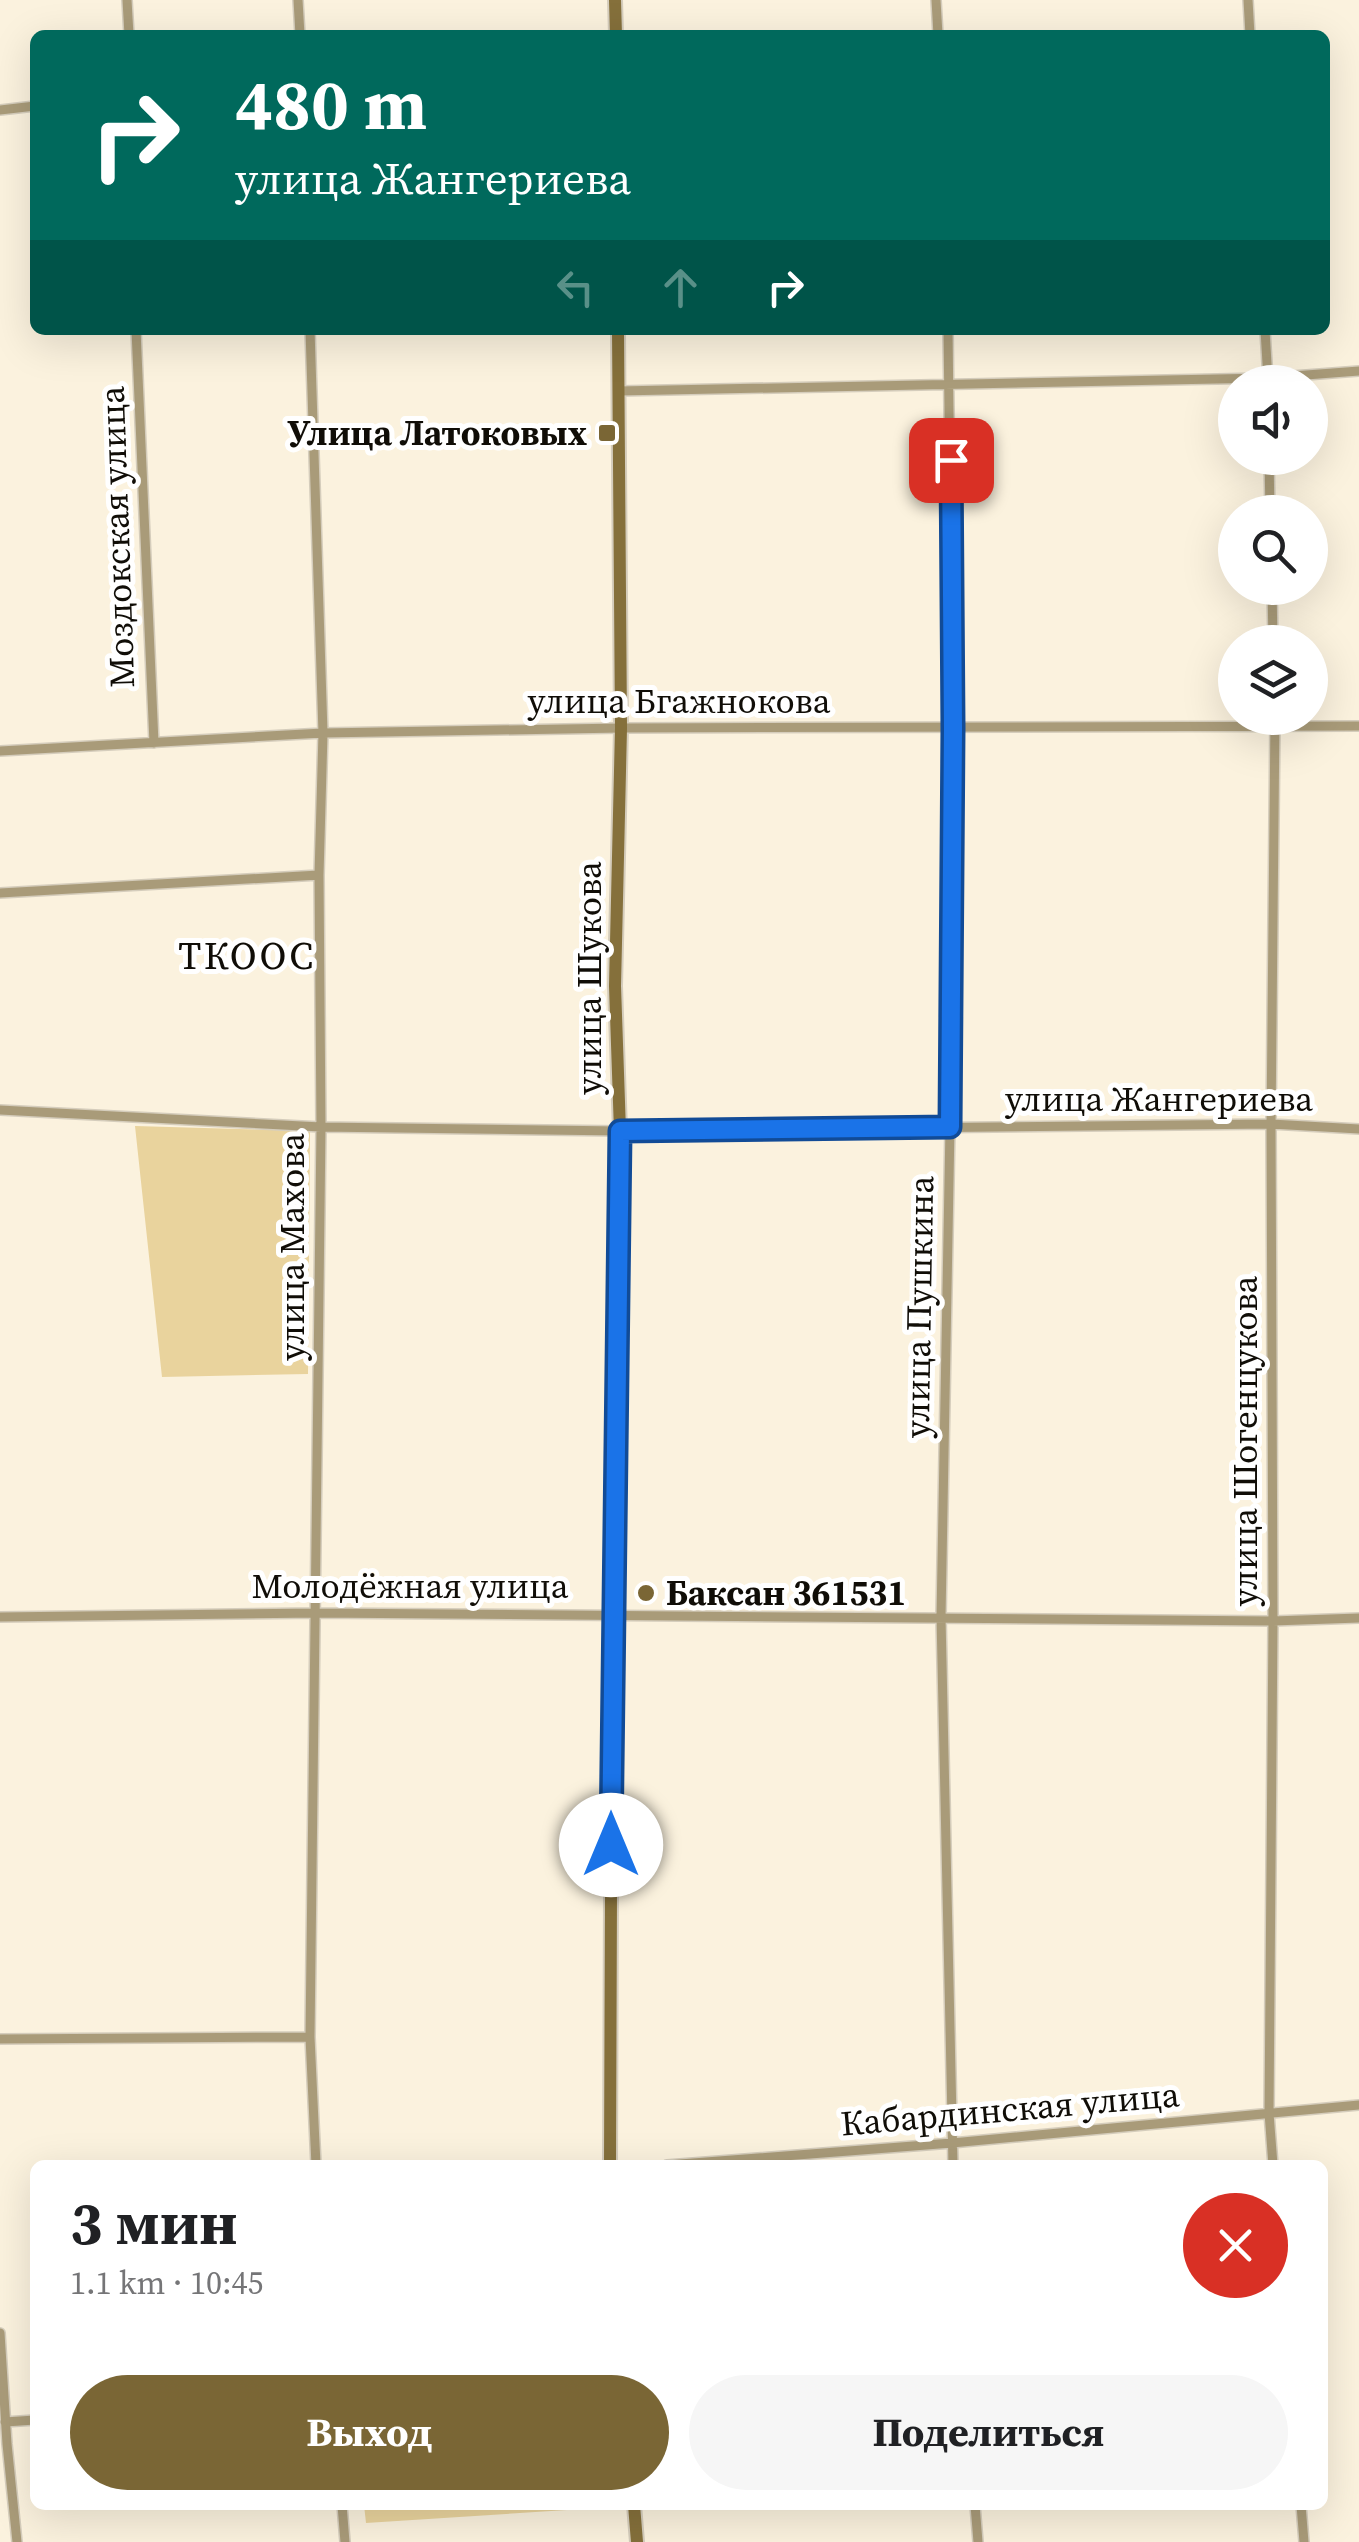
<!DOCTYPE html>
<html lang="ru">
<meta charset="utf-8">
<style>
:root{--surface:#fff;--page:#f6f6f6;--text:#202124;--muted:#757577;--accent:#7a6635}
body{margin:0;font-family:"Source Serif 4",serif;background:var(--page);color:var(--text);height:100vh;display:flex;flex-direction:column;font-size:38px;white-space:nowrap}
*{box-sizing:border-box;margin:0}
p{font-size:32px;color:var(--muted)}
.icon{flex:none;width:55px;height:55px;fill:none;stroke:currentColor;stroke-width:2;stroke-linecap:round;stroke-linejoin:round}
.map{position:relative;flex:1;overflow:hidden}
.details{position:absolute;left:30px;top:2160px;width:1298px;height:350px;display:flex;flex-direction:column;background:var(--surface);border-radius:15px;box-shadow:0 10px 40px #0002}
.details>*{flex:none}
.banner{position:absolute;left:30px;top:30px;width:1300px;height:305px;border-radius:15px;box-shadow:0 10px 40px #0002;background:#00695c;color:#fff;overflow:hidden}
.controls{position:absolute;left:1218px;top:365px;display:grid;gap:20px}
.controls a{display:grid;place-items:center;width:110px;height:110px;border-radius:50%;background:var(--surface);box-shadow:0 10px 40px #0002;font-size:50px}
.pin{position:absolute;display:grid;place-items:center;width:85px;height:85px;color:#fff;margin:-42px;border-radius:20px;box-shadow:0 5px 15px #0006}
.me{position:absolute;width:110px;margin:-55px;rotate:0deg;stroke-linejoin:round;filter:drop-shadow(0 0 8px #0008)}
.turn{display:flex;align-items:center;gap:35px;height:210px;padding:0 40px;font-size:45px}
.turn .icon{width:130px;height:130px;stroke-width:2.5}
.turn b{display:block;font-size:70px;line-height:85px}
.lanes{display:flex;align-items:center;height:95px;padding:0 40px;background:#0003;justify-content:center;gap:50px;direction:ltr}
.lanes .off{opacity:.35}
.round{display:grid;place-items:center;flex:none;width:105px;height:105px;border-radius:52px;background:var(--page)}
.overview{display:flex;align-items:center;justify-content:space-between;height:170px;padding:0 40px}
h1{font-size:60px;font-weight:700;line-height:75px}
.cta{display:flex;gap:20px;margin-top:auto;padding:20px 40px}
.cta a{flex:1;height:115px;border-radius:60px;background:var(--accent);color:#fff;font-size:40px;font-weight:700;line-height:115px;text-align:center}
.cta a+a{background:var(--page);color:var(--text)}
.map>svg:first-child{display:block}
.green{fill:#e9d39d}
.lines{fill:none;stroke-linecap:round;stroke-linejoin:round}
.minor-casing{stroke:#d5cdbc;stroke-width:12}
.secondary-casing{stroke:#d5cdbc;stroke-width:16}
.minor{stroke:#a99b79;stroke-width:9}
.secondary{stroke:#85703b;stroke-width:12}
.route-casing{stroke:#114b97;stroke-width:25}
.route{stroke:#1a73e8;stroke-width:18}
.poi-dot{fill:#7a6635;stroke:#fff;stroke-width:4}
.labels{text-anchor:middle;stroke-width:10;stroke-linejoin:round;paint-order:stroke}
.poi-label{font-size:35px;font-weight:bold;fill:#100d07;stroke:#fff;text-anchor:end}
.street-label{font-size:35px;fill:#100d07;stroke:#fff}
.neighbourhood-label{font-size:38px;letter-spacing:2.5px;fill:#100d07;stroke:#fff}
</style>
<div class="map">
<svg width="1359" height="2542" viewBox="0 0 1359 2542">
<rect width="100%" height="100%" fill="#fbf2de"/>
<path class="green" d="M135,1126L310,1131L308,1374L162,1377Z
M364,2505H614V2507L366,2523Z"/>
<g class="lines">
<g class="minor-casing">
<path id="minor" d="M127,0L129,35
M298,0L300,35
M936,0L938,35
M1248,0L1250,35
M0,110L35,106
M136,330L154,743
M310,330L323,733L319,875L321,1127L310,2037L316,2165
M948,330L953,728L950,1127L941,1617L953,2165
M1265,330L1268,380
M619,391L1267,378L1359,371
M1269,458L1270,512
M1272,588L1273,642
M0,751L323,733L621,728L1359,726
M0,893L319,875
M0,1110L321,1127L620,1131L1271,1124L1359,1129
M0,1617L316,1613L1273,1621L1359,1618
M0,2039L310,2037
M667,2165L952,2143L1359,2105
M1273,2165L1269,2113L1273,1621L1271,1124L1275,718
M0,2333L7,2444L17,2542
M5,2422L35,2420
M342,2505L345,2542
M975,2505L978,2542
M1301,2505L1304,2542"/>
</g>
<g class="secondary-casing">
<path id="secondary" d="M615,0L616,35
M610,2165L612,1614L620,1131L615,986L621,728L618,330
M634,2505L637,2542"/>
</g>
<use href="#minor" class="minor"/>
<use href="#secondary" class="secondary"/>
</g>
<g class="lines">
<g class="route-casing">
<path id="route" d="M611,1845L620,1131L950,1127L953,728L951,460"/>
</g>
<use href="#route" class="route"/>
</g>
<g class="poi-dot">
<rect x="597" y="423" width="20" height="20" rx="5"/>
<circle cx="646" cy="1593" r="10"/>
</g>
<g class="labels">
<g class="poi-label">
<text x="587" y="445">Улица Латоковых</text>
<text x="666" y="1605" text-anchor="start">Баксан 361531</text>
</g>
<g class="street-label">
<text transform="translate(117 537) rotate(-92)" y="12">Моздокская улица</text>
<text x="679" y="713">улица Бгажнокова</text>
<text transform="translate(589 978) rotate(-90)" y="12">улица Шукова</text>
<text x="1159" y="1111">улица Жангериева</text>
<text transform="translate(292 1247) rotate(-90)" y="12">улица Махова</text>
<text transform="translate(919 1307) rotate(-89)" y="12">улица Пушкина</text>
<text transform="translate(1245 1441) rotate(-90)" y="12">улица Шогенцукова</text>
<text x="410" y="1598">Молодёжная улица</text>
<text transform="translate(1010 2109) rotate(-5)" y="12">Кабардинская улица</text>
</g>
<g class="neighbourhood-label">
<text x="247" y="969">ТКООС</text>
</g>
</g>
</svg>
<div class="controls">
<a><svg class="icon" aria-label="sound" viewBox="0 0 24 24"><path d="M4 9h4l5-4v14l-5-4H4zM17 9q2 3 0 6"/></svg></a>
<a><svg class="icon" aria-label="search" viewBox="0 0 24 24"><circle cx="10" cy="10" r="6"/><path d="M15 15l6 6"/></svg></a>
<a><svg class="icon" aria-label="layers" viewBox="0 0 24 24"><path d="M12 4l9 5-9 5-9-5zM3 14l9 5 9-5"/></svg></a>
</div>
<div class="pin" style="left:951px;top:460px;background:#d93025"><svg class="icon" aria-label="arrive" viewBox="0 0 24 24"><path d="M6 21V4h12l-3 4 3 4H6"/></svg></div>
<svg class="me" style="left:611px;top:1845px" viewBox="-20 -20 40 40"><circle r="19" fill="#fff"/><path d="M0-13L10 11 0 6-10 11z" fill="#1a73e8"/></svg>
<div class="banner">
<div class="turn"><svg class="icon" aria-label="right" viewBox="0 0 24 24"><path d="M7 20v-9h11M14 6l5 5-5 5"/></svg><div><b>480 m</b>улица Жангериева</div></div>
<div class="lanes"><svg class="icon off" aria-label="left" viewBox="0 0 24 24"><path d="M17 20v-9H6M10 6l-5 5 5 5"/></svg><svg class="icon off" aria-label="ahead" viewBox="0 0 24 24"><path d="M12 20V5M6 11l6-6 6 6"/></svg><svg class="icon" aria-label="right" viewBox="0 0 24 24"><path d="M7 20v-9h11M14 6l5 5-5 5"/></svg></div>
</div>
<section class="details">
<div class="overview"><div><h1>3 мин</h1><p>1.1 km · 10:45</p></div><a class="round" style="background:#d93025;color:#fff"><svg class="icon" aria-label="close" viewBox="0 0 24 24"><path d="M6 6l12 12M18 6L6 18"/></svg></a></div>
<div class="cta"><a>Выход</a><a>Поделиться</a></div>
</section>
</div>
